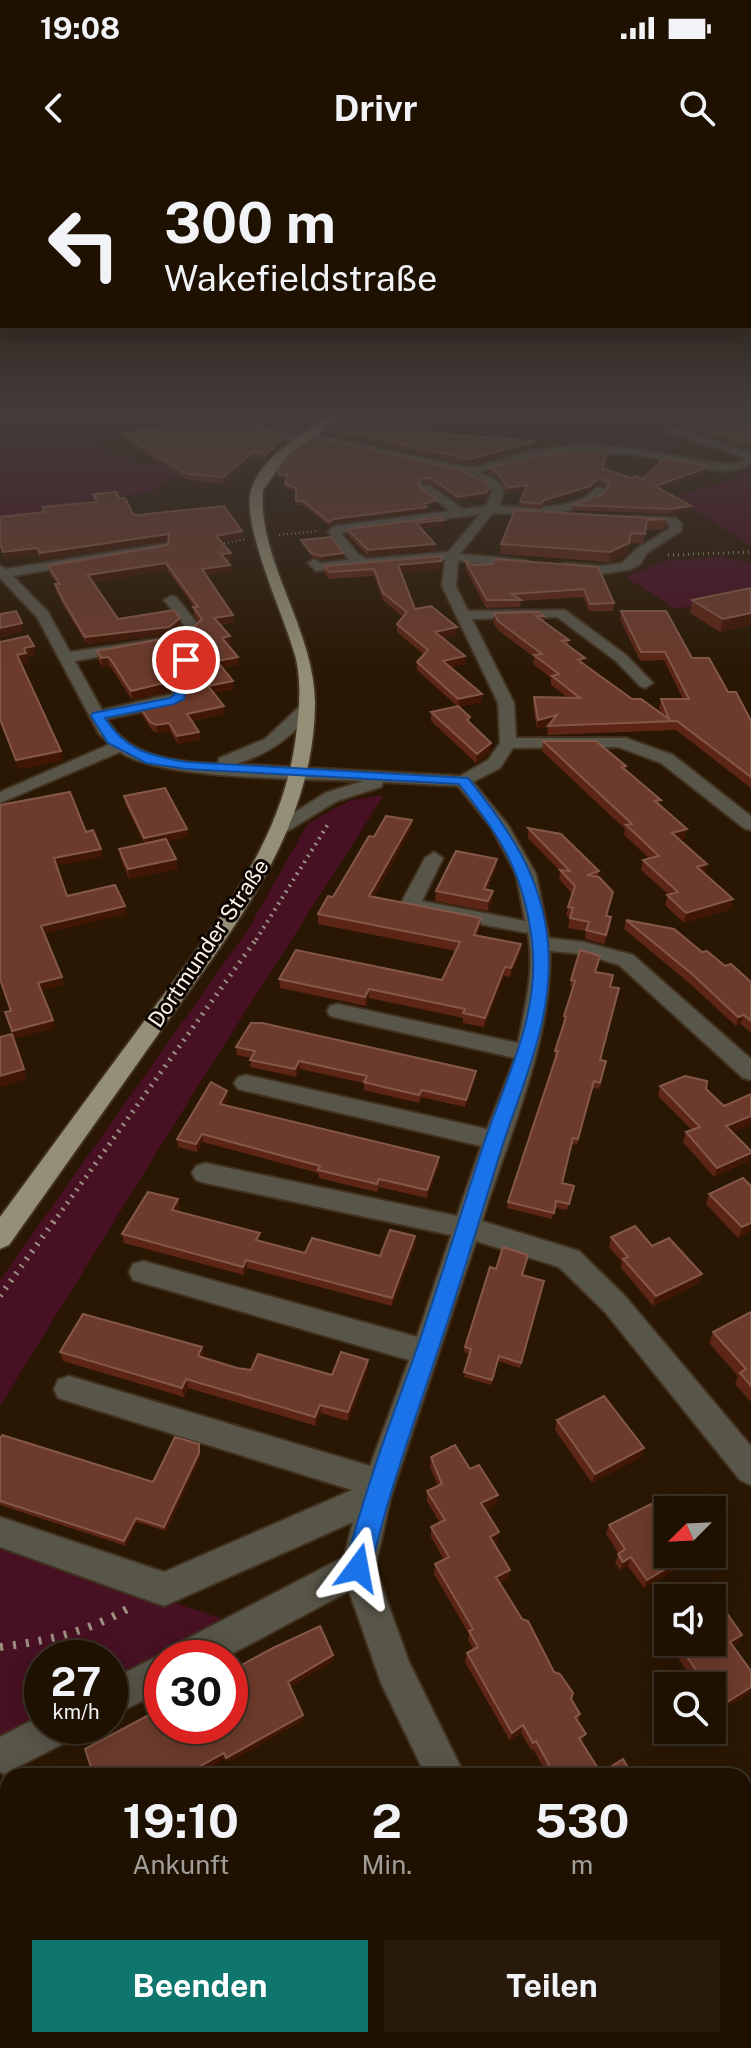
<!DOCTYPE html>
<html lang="de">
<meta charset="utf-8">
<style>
:root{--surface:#1f1102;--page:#271a0c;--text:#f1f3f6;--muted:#a19d99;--line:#3c3124;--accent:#0f766e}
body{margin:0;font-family:"Public Sans",sans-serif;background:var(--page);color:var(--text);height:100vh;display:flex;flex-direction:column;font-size:30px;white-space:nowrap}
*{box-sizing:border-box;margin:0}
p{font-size:26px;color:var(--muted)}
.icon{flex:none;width:44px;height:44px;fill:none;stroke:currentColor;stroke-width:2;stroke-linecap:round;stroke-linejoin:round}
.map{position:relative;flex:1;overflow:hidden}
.panel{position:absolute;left:0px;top:1608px;width:752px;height:280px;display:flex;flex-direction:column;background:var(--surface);border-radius:24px 24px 0 0;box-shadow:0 4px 20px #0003,0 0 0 2px var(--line)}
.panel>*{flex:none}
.banner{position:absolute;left:0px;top:0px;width:752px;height:168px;box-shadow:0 4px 20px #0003,0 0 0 2px var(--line);background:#1f1102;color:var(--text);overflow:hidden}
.needle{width:52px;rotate:246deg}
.tools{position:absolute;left:654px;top:1336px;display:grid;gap:16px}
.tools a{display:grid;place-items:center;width:72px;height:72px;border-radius:0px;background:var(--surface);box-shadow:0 4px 20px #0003,0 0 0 2px var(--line);font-size:40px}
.speed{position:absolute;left:24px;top:1480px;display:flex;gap:16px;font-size:40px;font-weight:700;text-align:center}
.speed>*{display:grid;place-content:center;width:104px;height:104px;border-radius:50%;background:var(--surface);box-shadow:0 4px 20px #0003,0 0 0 2px var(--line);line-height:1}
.speed small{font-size:20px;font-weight:400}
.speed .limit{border:12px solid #d22;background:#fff;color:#111}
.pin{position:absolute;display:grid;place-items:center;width:68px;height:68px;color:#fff;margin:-34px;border:4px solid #fff;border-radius:50%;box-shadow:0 2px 8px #0007}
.me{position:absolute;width:88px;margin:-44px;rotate:13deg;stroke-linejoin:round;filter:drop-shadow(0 0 6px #0008)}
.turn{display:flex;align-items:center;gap:28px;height:168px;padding:0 32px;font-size:36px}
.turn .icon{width:104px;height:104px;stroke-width:2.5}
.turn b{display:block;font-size:56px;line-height:68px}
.eta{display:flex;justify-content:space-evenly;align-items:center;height:136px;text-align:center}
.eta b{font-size:48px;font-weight:700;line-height:56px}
.primary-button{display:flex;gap:16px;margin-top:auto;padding:16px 32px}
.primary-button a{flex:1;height:92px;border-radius:0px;background:var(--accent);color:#fff;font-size:32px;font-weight:700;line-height:92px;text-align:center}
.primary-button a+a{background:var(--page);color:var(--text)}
.status{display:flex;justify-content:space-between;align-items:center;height:56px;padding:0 40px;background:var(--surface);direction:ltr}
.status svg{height:22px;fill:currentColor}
header{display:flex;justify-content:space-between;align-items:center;height:104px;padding:0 32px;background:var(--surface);font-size:36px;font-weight:700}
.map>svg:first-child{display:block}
.green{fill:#471123}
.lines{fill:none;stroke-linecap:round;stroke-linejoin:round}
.minor-casing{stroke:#42311f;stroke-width:4}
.major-casing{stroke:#42311f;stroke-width:4}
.path-far5{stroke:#9c8f80;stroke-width:2;stroke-dasharray:1 3;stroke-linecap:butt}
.path-far4{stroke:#9c8f80;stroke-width:3;stroke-dasharray:1 4;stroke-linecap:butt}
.path-far3{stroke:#9c8f80;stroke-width:4;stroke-dasharray:2 5;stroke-linecap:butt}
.path-far2{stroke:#9c8f80;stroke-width:5;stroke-dasharray:2 6;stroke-linecap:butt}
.path-far1{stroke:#9c8f80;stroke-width:6;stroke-dasharray:2 7;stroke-linecap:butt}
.path{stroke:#9c8f80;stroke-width:8;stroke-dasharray:3 10;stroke-linecap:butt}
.minor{fill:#585549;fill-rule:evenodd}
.major{fill:#948f76;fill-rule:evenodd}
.wall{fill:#5c2515}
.shaded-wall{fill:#401604}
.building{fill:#6d3b2c;stroke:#845849;stroke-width:2}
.route{fill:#1a73e8;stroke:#114b97;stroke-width:2}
.labels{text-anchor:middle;stroke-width:6;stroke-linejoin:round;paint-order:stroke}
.far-street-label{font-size:22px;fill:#fdf3e9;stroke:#0c0501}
</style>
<div class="status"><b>19:08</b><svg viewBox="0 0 49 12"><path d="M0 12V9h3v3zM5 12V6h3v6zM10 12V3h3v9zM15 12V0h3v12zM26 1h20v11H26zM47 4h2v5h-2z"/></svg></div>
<header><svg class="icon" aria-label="back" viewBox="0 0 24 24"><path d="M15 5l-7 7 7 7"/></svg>Drivr<svg class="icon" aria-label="search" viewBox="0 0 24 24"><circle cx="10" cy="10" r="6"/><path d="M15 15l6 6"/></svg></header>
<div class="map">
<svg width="751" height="1888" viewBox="0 0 751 1888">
<rect width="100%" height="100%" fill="#291703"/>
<path class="green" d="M0,253H88L77,260L74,267C100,289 123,303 158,305C169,305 179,299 189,303L151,333L103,337L0,359Z
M648,253L642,256L648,268L681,282L667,295C629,290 592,286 555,280C517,275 497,269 456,271L454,264L492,258L487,254Z
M751,299V386L674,337L737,318L750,308L748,301Z
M723,397L751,403V435L676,449L626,417L664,401Z
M384,635L201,921L0,1246V1120L249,768L308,663L351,640Z
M0,1382L231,1462L110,1524V1498H42V1559L0,1581Z"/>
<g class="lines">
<g class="minor-casing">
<path id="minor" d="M255,264L307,279L308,281L303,284L251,269L250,267Z
M669,266L751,293V304C725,321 678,301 649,297C586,287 541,295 480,312L496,320L504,331L499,346C526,347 578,352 596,327L606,329C584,360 526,354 493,353L460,394L525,400L531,404L525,408L458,401L456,426L468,451L565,450L626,495L653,523L645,528L640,526L616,501L557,457L472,459L514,543L516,578H626L673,595L751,656V670L745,669L661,603L618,587L513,588L500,608L473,622L508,665L536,714L549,778L584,782L633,795L751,899V920L743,918L619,805L583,794L550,791C551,885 510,972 482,1061L579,1091L625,1136L751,1286V1325L740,1320L605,1152L559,1107L476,1081L391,1336L375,1408L409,1502L465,1616H426L381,1523L349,1431L224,1498H162V1531L110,1557V1520L162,1494L170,1498L175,1485L344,1397L353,1362L164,1446L0,1387V1357L164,1412L352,1330L58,1238L54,1229L58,1220L69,1216L370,1306L409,1200L143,1123L133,1120L129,1112L133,1104L143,1101L417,1177L451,1075L205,1023L196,1020L192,1013L196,1006L205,1003L457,1056L481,986L246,931L238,929L234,923L238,917L246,915L487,969L515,898L338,858L330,856L327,851L330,846L338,844L518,883C525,847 535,810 528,773L410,751L400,745L425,698L434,692L443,698L422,741L525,761L516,714L491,667L458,626L383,622L381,627L337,641L281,675L272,669L275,665L325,633L363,621C311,619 158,620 120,592L0,643V632L110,584L99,574L37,457L0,418V406L6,409L168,383V389L164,390L13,416L48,452L70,492L171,477L185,466L164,440L171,436L176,437L200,467L198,470L184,480L194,487L186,539L180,544L107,559C128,598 177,602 218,604L219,598L265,579L300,546L306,544L314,549C293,577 268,595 235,604L460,616L488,600L500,583L498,543L442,426L445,400L316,411L308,403L314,399L320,403L349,400L328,372L334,366L450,351L421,329V325H429L463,349L486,346L492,331L488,324L458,310L304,276L309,273L471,308L536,290L575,285L631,288L723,304L737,303L746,298L665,271V267ZM480,354L448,392L367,399L359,395L341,373ZM163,485L179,489L172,534L102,550L75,501Z
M632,356L676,358L682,364L681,371L647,393L640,404L631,409L602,414L561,410V404L566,403L602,406L622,403L639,387L669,369V364L632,362Z
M42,1555V1566H77L72,1579L4,1614L0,1612V1577Z
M468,1880H515L511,1888H464Z"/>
</g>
<g class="major-casing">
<path id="major" d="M334,253H346L285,299L263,330C257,401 316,470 315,546C313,673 229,774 159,873C109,944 59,1014 9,1085L0,1089V1057C50,989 100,921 151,852C211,771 280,687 295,583C299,556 302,526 296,499C286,459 241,367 251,330C261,296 307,271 334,253Z"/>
</g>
<path class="path-far5" d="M279,375L317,371
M216,385L246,379"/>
<path class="path-far4" d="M668,395L751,392"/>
<path class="path-far3" d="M256,780L330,661"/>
<path class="path-far2" d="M53,1063L257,778"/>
<path class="path-far1" d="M0,1136L54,1061"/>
<path class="path" d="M0,1487C48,1481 91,1471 132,1446"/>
<use href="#minor" class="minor"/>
<use href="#major" class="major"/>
</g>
<path class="wall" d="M170,253H329L298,273L256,261L249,264L250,266L285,276L286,282L265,301L254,297L224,324L188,320L123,280L122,274L189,262Z
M342,253H480V256L431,260V273L534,287L471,305L324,273V267Z
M631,253H751V290Z
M608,291L603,309L631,318L642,319L709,307L708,312L660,329L691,346L690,351L670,354L571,350L572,345L602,335L607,327L600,323L590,331L543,345L541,349L520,347V342L525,330L506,333L498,318L488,313L489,308Z
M287,297L489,327V331L487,336L458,341L431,323L421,322L420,328L437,344L427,347V351L334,363L329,366L303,345H296V332L286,328V319L279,318V314Z
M93,334L119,338L133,354L242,378L221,382L231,393V400L227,401L230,405L231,412L206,415L233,455L234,462L220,465L230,476L231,484H227L238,497V505L222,508L234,529L213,533L224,554L192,561L199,572L200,580L178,584L170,571L157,573L152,570L142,555L140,547L180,539L187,533L195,486L189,480L188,473L199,462L194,455V447L167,410L92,422L118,459L180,458L181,466L170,474L87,484L64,447L56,431L55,424H57L49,413L48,406L168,385V381L41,400L38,395L4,399L0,386V357L44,352L95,342Z
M515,350L667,359L665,369L646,370L643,384L630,383L628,393L609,402L500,394L501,384Z
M444,360V366L421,368L435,384V390L368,396L347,375V369Z
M301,380L343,393V398L321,400L312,397L302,384Z
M442,396L441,409L400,413L415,449L456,475L443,478L465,496V504L451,507L482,534L481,542L459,547L470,562L491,583L490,592L476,603L431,561V552L457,546L417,510V502L423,494L397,472V464L403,457L383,440L374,416L329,419L324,413V406Z
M465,400L472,405L598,407L614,443L613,451H589L583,437L521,441L520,447L486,448L465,408Z
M751,428V465L720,472L690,453L692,440Z
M621,451L692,498L728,532L751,561V628L676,570L547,575L548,566L537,569L533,546L534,537H567L551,525V518L533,504L534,497L498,470L493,462L494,453L544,456V462L569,480L568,486L584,504L632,539L662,554L659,548L661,539H683L664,500L640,501L620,459Z
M0,482L34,486L35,495L27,496L28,502L21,503L63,600L19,609L0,563Z
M175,482L176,491L169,532L132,540L112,509L109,506L103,507L98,500L97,491Z
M543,581L626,606L625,610L660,646L685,679L680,680L731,749L684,763L665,745L668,734L641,710L643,700L649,698L624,675L625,669L542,591Z
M124,636L188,677L167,681L176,699L177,709L129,719L121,699L119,689L145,684L125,644Z
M412,660L411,669L374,737L481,758L480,767L477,775L521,784L520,793L510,817L504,816L484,867L463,863V858L369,838L366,846L280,828L279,819L442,820L456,791L318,764V754L333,737L374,677Z
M528,668L599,711L598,716L613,732L607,756L611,757L610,766L604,784L585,779L586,771L568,768L570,757L566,756L568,747L572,734L559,719L560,711L528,678Z
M497,699L496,708L487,730L493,731L492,740L488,751L435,741L436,731Z
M626,760L702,792L751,822V873L741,864L736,866L689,823L624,769Z
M599,802L596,812L610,827L600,900L606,901L599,929L593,928L577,985L571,984L562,1023L574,1026L567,1050L555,1048L552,1059L507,1048L508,1042L556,897H554L555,891L564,863L563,862L564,856L573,827L570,826L571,820Z
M236,887L476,911L475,919L465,947L421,937L419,943L364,930V923L300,909L296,917L250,907L251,898L237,895Z
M660,926L706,929L749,1001L714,1017L683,982L686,972L692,970L658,936Z
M228,939L224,945L439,1005L427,1038L379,1027L377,1032L343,1024L319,1018L318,1013L203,982L197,992L178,987L177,979Z
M709,1034L751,1071L738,1078L706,1044Z
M180,1048L178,1052L261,1082L305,1093L380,1096L415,1076V1085L392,1146L247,1108L244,1115L124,1083L122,1074Z
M611,1077L652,1086L702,1114L699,1123L653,1146L621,1108L622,1102L609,1087Z
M528,1095L522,1115L543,1126L520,1208L498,1201L491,1225L464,1217L470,1194L464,1192L465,1187L496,1109Z
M751,1152V1242L735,1224L738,1216L709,1183L713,1172Z
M202,1187L203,1198L237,1208L251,1210L332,1215L368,1200V1208L348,1261L321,1253L316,1266L188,1228L184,1237L63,1201L60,1192Z
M557,1260L644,1288L641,1297L592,1323L555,1270Z
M0,1279L153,1322L200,1289V1298L166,1371L137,1362L126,1386L0,1345Z
M431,1297L470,1309L496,1344L485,1350L497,1382L494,1384L510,1410L508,1419L500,1423L580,1554L578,1561L586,1574L581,1582L601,1613L633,1616H548L533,1589L531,1590L521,1573L510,1581L465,1502L467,1493L473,1489L468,1480L469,1474L434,1414L435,1404L444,1400L431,1377V1367L440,1363L427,1341V1331L438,1326L430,1307Z
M609,1365L689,1395L685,1404L644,1428L628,1406L620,1410L615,1403L619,1394L606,1374Z
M742,1475L737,1483L733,1486L751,1511V1532L716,1554L712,1547V1526H697L669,1484L670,1482H712Z"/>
<path class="shaded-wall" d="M320,253H329L298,273V267Z
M445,253H480V256L431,260V254Z
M255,255L256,261L248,264V259Z
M285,276L286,282L265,301V295Z
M535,281L534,287L471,305V299Z
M254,291V297L224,324L223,317Z
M709,307L708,312L654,331L655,326Z
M600,318V323L590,331L543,345L541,349V344L544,340Z
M527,325V330L506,333L507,328Z
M489,327L487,336L458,341V337Z
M437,340V344L427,347V351L334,363L329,366V362L334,359L424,344Z
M691,346L690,351L670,354L671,349Z
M444,360V366L415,369L416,363Z
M242,371V378L216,383V376Z
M631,373L628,393L609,402L610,392Z
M169,374L170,381L41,400L40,393Z
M435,384V390L368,396V390Z
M37,388L38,395L4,399L3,392Z
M231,393V400L222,401L221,394Z
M343,393V398L321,400V396Z
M441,401V409L397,413L398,405Z
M166,403L167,410L89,422L88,415Z
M230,405L231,412L203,416L202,409Z
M751,453V465L720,472L723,459Z
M233,455L234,462L215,465L214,458Z
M180,458L181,466L170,474L87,484L85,477Z
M22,463L23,472L0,478V468Z
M457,467L456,475L435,479V472Z
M230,476L231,484L223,485L222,478Z
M175,482L176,491L169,532L132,540L131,531Z
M34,486L35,495L27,496L28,502L19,504L17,495L24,488Z
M465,496V504L443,509V501Z
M108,497L109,506L103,507L101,498Z
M238,497V505L218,509L217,501Z
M233,521L234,529L209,534L208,526Z
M482,534L481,542L458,547V539Z
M224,546V554L188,561L187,554Z
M557,555L556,564L537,569L538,560Z
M169,563L170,571L157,573L156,565Z
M199,572L200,580L178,584L177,576Z
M491,583L490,592L476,603L477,594Z
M61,591L63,600L19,609L16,600Z
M412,660L411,669L369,746V736Z
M187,669L188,677L146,686L144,678Z
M687,669L685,679L670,683L672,673Z
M101,689L102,697L56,706L54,698Z
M176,699L177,709L129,719L128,709Z
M497,699L496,708L483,738L484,729Z
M707,704L705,714L697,707Z
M493,731L492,740L488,751V741Z
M733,739L731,749L684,763L686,753Z
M125,746L127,754L43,774L41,766Z
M481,758L480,767L473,784L474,775Z
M521,784L520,793L510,817L511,808Z
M505,807L504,816L484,867L485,858Z
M62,817L64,825L40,831L38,823Z
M369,829V838L366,846L365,837Z
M744,855L741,864L736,866L738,857Z
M53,860L55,868L14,879L12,871Z
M299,901L300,909L296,917L295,909Z
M24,909L27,919L0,927V916Z
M476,911L475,919L465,947L466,940Z
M227,931L228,939L221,951L220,944Z
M751,956V964L724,976L726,966Z
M202,974L203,982L197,992L196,984Z
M751,993L749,1001L714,1017L717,1008Z
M439,997V1005L427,1038V1030Z
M178,1039L180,1048L174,1059L172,1050Z
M751,1063V1071L738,1078L742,1067Z
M415,1076V1085L392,1146V1138Z
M246,1100L247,1108L244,1115L243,1107Z
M702,1114L699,1123L653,1146L656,1136Z
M202,1187L204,1196L199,1205L198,1196Z
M368,1200V1208L348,1261V1252Z
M186,1219L188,1228L184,1237L182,1228Z
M320,1245L321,1253L316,1266L315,1257Z
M199,1284L200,1298L166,1371L164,1367Z
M644,1288L641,1297L592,1323L595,1314Z
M498,1335L496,1344L480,1353L481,1343Z
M136,1358L137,1362L126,1386L124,1381Z
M499,1372L497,1382L488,1386L490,1377Z
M689,1395L685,1404L644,1428L647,1420Z
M631,1397L628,1406L620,1410L623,1402Z
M510,1410L508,1419L495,1426L496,1417Z
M742,1475L737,1483L726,1491L730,1482Z
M333,1495L334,1501L289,1528L288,1522Z
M751,1527V1532L716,1554L721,1546Z
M303,1555L304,1560L228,1603L226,1598Z
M523,1565L521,1573L510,1581L512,1573Z
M224,1593L225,1599L194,1616H191L190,1612Z
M8,1734V1740L0,1745V1738Z
M12,1880H18L5,1888H0Z
M278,1880H284L271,1888H266Z"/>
<path class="building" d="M182,253H320L298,267L255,255L248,259L250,266L285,276L265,295L254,291L223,317L187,314L122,274L197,260Z
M342,253H445L431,254V273L535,281L471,299L324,267Z
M651,253H751V284Z
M313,277L457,309L486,322L489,327L487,332L458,337L431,318H421L419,327L437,340L424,344L427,347L334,359L329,362L303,341H296V328L285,324L287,315L279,314V308L287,297Z
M605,291H608L602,308L631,318L636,316L642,319L665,298L709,307L655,326L691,346L671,349L572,345L602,335L610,323L600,318L590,326L544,340L541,344L520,342L527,325L507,328L499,313L489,308L545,295Z
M116,332L119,338H125L133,354L138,355L224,346L242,371L216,376L231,393L221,394L230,405L202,409L233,455L214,458L230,476L222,478L238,497L217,501L233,521L208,526L224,546L187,554L199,572L177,576L169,563L156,565L150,562L140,547L180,539L187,533L196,480L188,473L202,459L193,447H198L166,403L88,415L118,459L174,450L180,458L169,467L85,477L63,440L55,424H60L48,406L168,385L169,374L40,393L37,388L3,392L0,384V357L44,352L43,347L97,342L93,334Z
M515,350L667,359L647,360L645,374L631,373L629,383L610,392L501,384Z
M441,357L444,360L416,363L435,384L368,390L347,369Z
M331,377L343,393L321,396L311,393L301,380Z
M442,396L441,401L398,405L415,449L431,446L457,467L435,472L465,496L443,501L482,534L458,539L417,502L428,490L397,464L407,452L383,433L374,409L329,412L324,406Z
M495,399L598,407L614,443L590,444L584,429L512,434L521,440H487L465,400L472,405L493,404Z
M751,428V453L723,459L692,440Z
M16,451L22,463L0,468V454Z
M621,451H666L692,498H709L728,532H736L751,561V617L677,561L548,566L557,555L538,560L534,537L580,538L552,516L559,514L534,495L542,494L498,461L494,453L539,452L544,456H536L569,480L562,481L585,498L578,500L632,539H641L669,559L661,539H689L665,492H641Z
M28,476L34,486L24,488L26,493L17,495L61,591L16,600L0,559V482Z
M162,479L175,482L168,522L131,531L111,500L108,497L101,498L97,491Z
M458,546L470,557L467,560L491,583L477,594L431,552Z
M543,581H596L626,606L622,607L661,640L655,641L687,669L672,673L707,704L697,707L733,739L686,753L667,735L678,732L643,700L659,696L626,665L632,664Z
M165,628L187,669L144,678L124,636Z
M70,632L86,672L93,670L101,689L54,698L67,736L115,725L125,746L41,766L62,817L38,823L53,860L12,871L5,852L11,851L0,819V645Z
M386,656L412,660L369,736L481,758L474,775L521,784L511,808L505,807L485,858L463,853L465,849L369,829L365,837L279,819L296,790L442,820L460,782L318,754L328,736L333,737L369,676L374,677Z
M528,668L561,674L599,711L587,715L599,717L613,732L606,756L611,757L606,775L586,770L589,762L570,758L573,748L568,747L575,726L560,710L570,711Z
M166,679L176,699L128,709L119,689Z
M456,691L497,699L484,729L493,731L488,741L436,731Z
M626,760L674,769L702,792L707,791L725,806L731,804L751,822V861L744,855L738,857L692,814Z
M580,790L600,796L595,812L613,815L610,827L619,828L600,900L606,901L600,923L594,921L578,979L573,978L562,1023L574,1026L569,1044L556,1041L554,1053L508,1042L558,891H555L566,857L564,856L575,821L571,820Z
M251,863H262L476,911L466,940L422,930L419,935L384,927L364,922L367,916L299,901L295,909L250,900L255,891L236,887Z
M12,874L24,909L0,916V877Z
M685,916L707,921L706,929L724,946L751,934V956L726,966L751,991V993L717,1008L686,972L700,967L660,926Z
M211,922L227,931L220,944L439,997L427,1030L379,1019L377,1024L343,1016L318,1010L320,1006L202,974L196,984L177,979Z
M743,1018L751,1026V1063L742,1067L709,1034Z
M148,1032L178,1039L172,1050L260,1073L256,1080L305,1093L312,1078L380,1096L390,1070L415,1076L392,1138L246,1100L243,1107L122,1074Z
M635,1066L652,1086L669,1078L702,1114L656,1136L623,1099L628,1097L611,1077Z
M503,1087L528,1095L522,1115L544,1121L521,1203L499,1196L492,1220L464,1212L471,1189L465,1187L490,1107L496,1109Z
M751,1152V1226L740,1213L746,1209L713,1172Z
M83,1154L202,1187L198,1196L237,1208L251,1210L258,1194L332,1215L341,1192L368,1200L348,1252L320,1245L315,1257L186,1219L182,1228L60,1192Z
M604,1236L644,1288L595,1314L557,1260Z
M2,1275L153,1322L175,1277L199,1284V1293L164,1367L136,1358L124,1381L0,1341V1279Z
M455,1285L470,1309L479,1305L498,1335L481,1343L499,1372L490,1377L510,1410L496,1417L522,1459L528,1461L554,1512L560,1514L573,1533L571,1539L580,1554L575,1557L586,1574L579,1578L601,1613L623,1599L633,1616H555L536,1581L533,1583L523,1565L512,1573L467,1493L478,1487L469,1471L473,1469L435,1404L449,1397L431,1367L445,1360L427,1331L442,1324L431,1297Z
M651,1344L668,1367V1394H688L689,1395L647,1420L631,1397L623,1402L618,1394L625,1389L609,1365Z
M722,1446L742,1475L730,1482L751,1511V1527L721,1546L712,1533V1526H707L677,1482H712V1452Z
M320,1466L333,1495L288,1522L303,1555L226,1598L224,1593L190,1612L192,1616H94L85,1589L162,1548V1566H230V1511L273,1488Z
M8,1641V1734L0,1738V1645Z
M744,1708L751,1718V1869L744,1874Z
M8,1856V1880H12L0,1887V1861Z
M119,1880H151L153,1888H107Z
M185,1880H278L266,1888H172Z
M624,1880H672L676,1888H613Z"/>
<linearGradient id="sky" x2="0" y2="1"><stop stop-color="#170d02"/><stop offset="0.49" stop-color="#433c39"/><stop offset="1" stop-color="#433c39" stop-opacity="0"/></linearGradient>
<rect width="751" height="517" fill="url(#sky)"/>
<path class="route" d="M182,498L191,500L184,539L174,544L105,558C125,590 150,596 186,602L468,618C509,669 542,716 548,784C554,860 523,921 501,990C480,1058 460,1126 437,1193C413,1266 388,1333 371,1408L367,1417L358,1421L349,1417L345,1408C363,1335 389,1266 415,1194C439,1125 460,1056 483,986C505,920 541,854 532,781C524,713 501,677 459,624L186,609L146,603L108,583L91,556L93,553L170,538L174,535Z"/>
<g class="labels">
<g class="far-street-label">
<text transform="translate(208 783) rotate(-56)" y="8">Dortmunder Straße</text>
</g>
</g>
</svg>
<div class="tools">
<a><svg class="needle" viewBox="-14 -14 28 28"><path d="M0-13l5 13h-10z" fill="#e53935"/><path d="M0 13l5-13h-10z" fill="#a19d99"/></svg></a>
<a><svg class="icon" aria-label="sound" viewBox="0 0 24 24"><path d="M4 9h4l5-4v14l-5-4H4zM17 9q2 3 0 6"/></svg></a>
<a><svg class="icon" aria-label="search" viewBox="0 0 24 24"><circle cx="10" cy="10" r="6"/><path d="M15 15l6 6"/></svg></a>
</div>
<div class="speed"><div>27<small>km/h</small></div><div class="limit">30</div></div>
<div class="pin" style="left:186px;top:500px;background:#d93025"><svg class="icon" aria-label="arrive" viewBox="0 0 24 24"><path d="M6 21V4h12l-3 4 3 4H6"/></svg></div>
<svg class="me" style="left:358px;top:1408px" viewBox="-20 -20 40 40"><path d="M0-17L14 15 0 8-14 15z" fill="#1a73e8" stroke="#fff" stroke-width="4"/></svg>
<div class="banner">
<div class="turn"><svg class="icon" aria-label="left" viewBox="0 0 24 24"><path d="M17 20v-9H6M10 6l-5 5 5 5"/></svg><div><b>300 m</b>Wakefieldstraße</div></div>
</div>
<section class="panel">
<div class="eta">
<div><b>19:10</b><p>Ankunft</p></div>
<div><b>2</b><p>Min.</p></div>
<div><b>530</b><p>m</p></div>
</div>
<div class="primary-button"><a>Beenden</a><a>Teilen</a></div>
</section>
</div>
